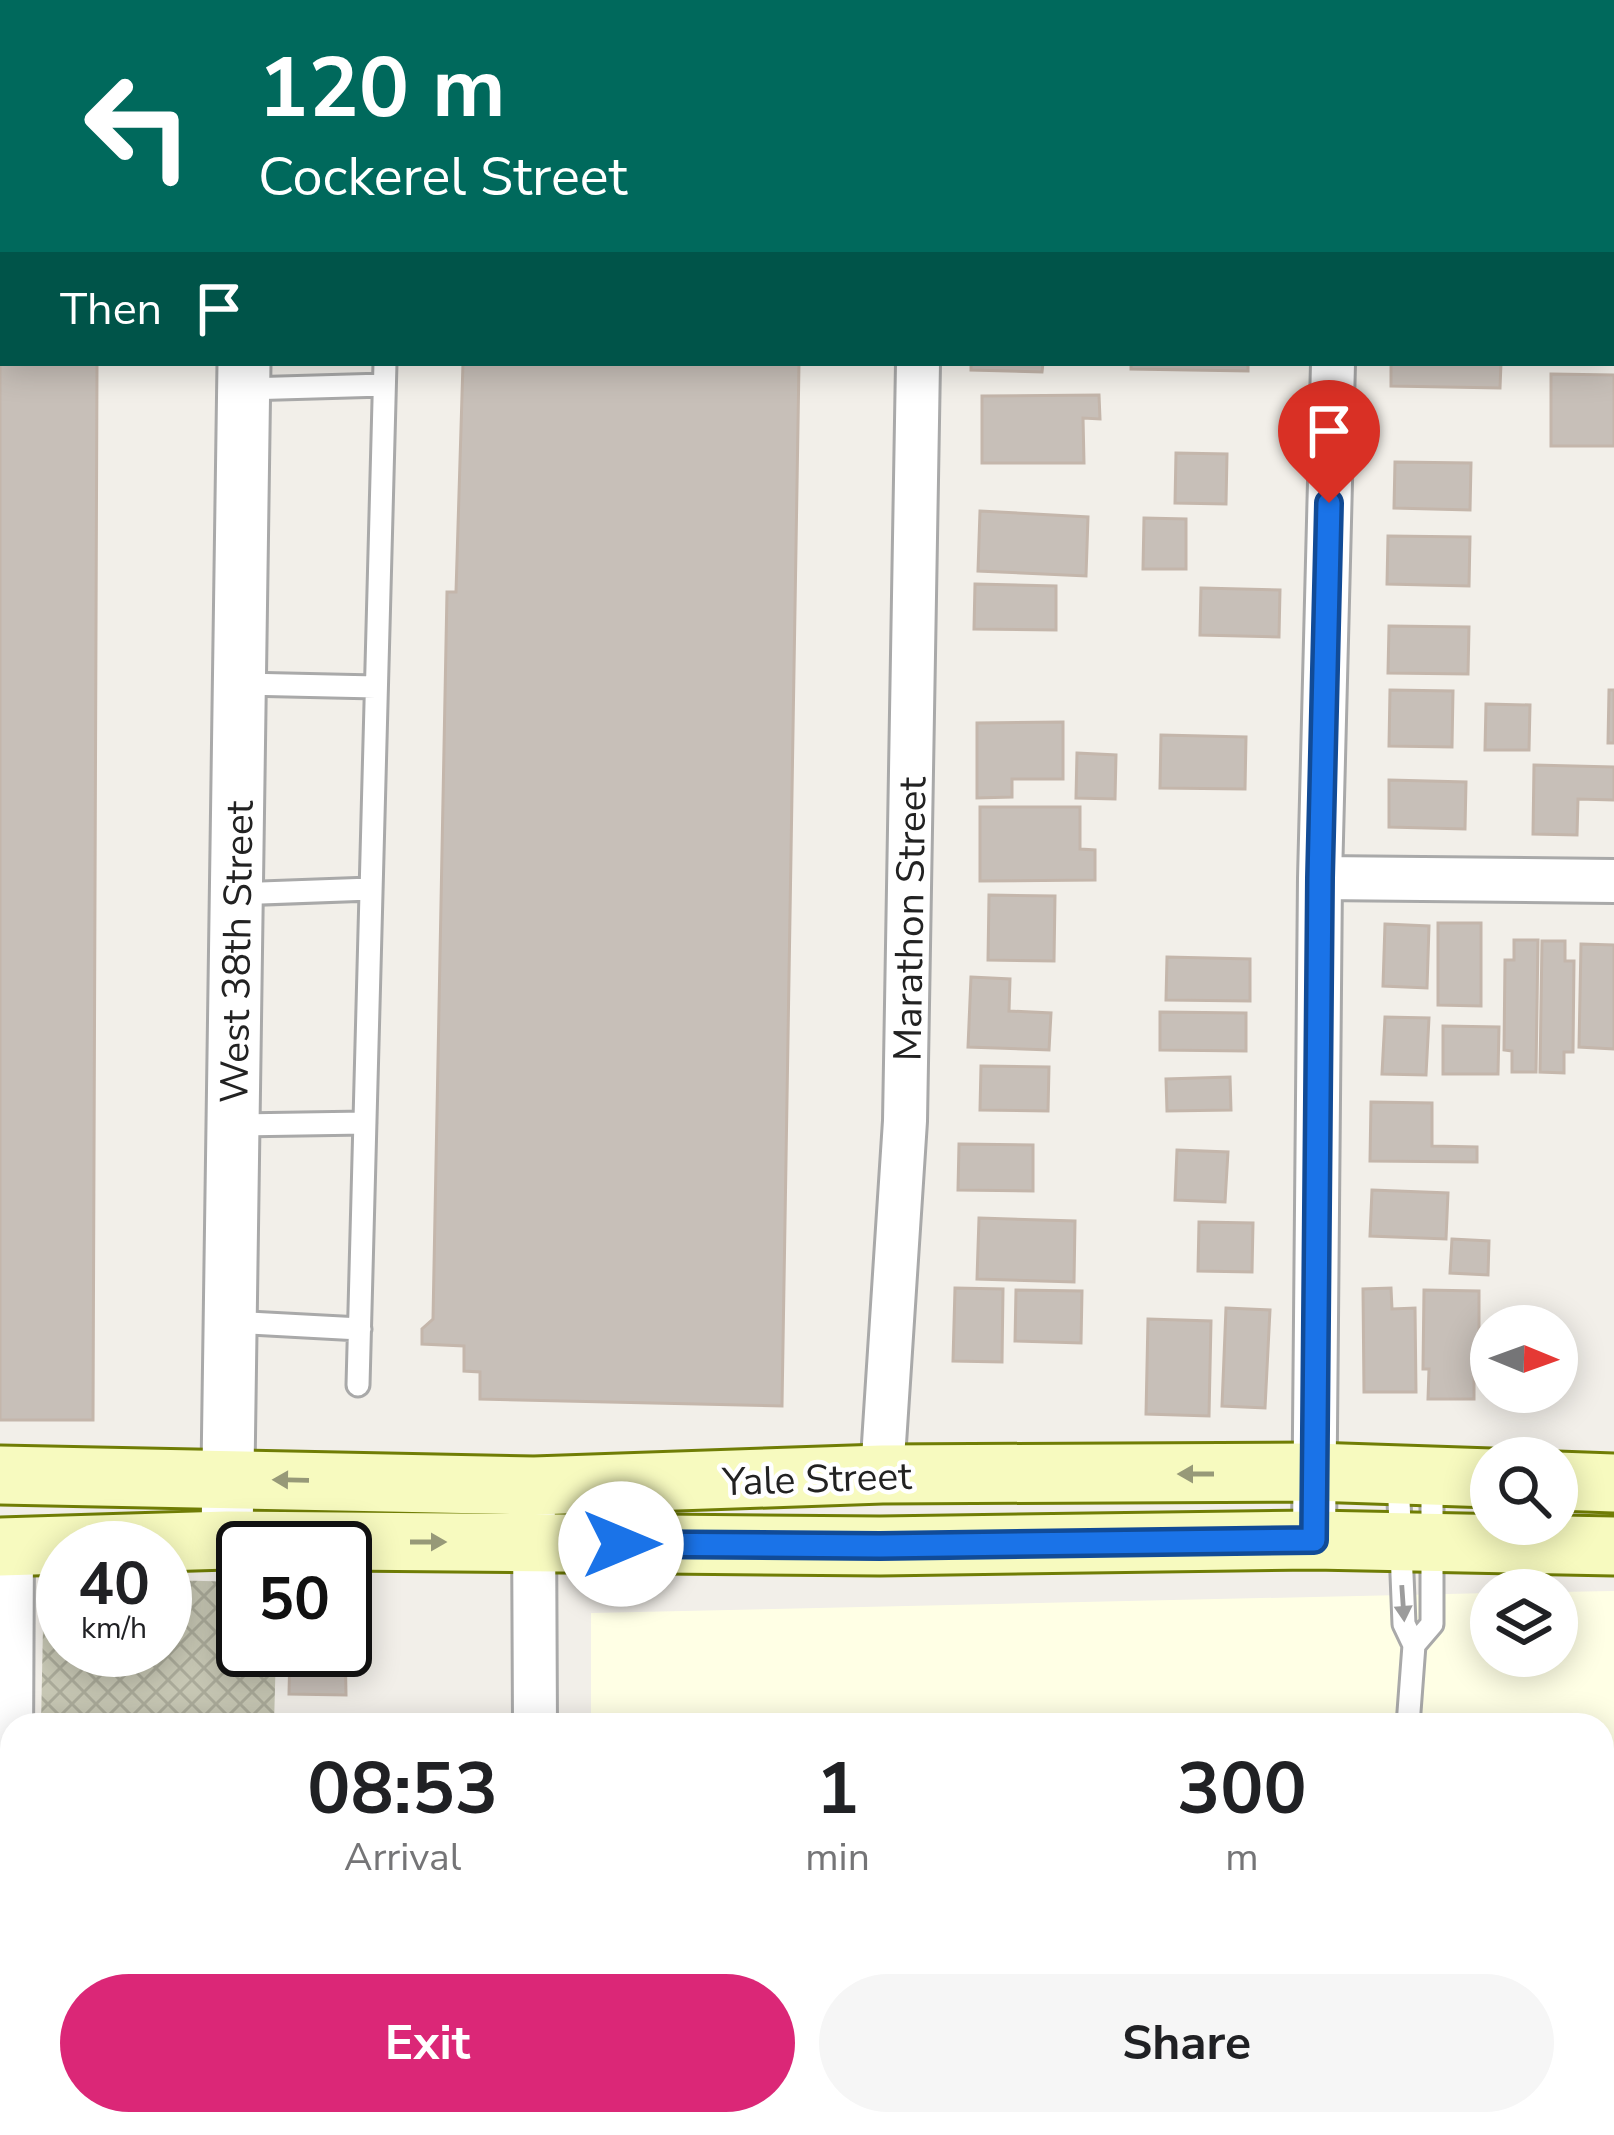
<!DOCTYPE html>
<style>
:root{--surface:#fff;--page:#f6f6f6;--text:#202124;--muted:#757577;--accent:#db2777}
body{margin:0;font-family:"Nunito Sans",sans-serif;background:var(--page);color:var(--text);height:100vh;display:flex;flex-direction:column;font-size:45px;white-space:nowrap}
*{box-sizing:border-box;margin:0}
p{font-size:39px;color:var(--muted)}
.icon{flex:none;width:66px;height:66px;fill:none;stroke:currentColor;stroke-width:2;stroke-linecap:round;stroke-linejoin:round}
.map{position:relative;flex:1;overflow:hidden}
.details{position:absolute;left:0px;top:1713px;width:1614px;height:423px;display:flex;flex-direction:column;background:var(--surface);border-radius:36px 36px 0 0;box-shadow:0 6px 30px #0003}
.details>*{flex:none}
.guide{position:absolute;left:0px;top:0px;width:1614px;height:366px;box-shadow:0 6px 30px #0003;background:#00695c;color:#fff;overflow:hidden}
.needle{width:78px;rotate:91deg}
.tools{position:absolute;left:1470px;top:1305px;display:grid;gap:24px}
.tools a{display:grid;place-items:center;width:108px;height:108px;border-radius:50%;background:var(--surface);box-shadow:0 6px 30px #0003;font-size:60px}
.speed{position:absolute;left:36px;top:1521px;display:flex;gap:24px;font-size:60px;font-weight:700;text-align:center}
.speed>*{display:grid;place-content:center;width:156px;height:156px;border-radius:50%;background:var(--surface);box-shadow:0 6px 30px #0003;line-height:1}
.speed small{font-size:30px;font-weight:400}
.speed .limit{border:6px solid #111;border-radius:18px;background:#fff;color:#111}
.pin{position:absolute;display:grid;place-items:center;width:102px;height:102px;color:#fff;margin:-123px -51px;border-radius:50% 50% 50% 0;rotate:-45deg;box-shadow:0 0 12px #0007}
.pin .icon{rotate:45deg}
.me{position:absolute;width:132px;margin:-66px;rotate:90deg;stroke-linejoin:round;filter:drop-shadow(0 0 9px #0008)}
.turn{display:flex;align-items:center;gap:42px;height:252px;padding:0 60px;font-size:54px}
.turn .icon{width:156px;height:156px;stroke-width:2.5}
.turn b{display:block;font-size:84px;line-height:102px}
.then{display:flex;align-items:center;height:114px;padding:0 60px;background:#0003;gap:24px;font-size:45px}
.eta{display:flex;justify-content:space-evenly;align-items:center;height:204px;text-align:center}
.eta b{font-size:72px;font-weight:700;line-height:84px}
.button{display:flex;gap:24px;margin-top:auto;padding:24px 60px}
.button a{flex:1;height:138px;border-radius:72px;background:var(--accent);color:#fff;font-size:48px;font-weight:700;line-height:138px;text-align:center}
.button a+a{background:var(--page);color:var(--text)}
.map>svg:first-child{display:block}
.education{fill:#ffffe5}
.construction{fill:url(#construction-cross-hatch)}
.pitch{fill:#88e0be}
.building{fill:#c7bfb8;stroke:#c4b6ab;stroke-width:3}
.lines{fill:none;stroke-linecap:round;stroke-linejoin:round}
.service-casing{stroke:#a9a9a9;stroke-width:27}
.minor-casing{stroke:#a9a9a9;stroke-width:48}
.tertiary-casing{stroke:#a9a9a9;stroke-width:57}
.secondary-casing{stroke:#707d05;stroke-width:63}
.service{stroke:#fff;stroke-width:21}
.minor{stroke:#fff;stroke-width:42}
.tertiary{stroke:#fff;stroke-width:51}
.secondary{stroke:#f7fabf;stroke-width:57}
.oneway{fill:#979978}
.oneway2{fill:#9c9c9c}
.route-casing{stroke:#114b97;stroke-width:30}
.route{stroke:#1a73e8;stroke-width:21}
.labels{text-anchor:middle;stroke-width:9;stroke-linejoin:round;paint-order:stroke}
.street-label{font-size:39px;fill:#222;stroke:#fff}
</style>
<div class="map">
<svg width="1614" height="2135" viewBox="0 0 1614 2135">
<defs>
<pattern id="construction-cross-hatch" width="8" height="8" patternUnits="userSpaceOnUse" patternTransform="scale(3)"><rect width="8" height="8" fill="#c7c7b4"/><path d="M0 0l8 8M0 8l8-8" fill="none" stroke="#abab9a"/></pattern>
</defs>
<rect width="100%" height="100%" fill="#f2efe9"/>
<path class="education" d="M1614,1591V2135H591V2124H1602V1725H591V1613L1491,1593V1656H1557V1592Z"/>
<path class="construction" d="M44,1577L63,1578V1650H165V1580L243,1582V1650H276L274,1725H41Z"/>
<path class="pitch" d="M710,2124H1292L1288,2135H711Z"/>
<path class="building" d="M0,0L76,3H3V363H97L93,1420H0Z
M447,0H604V3H447Z
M979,0H1129L979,3Z
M1315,0H1386V3H1315Z
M1425,0H1498V3H1425Z
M1516,0H1589V3H1516Z
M463,363H799L782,1406L480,1399V1372L464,1371V1346L422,1344V1329L433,1319L447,592H456Z
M971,363H1043L1042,372L971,370Z
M1131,363H1248V371L1131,369Z
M1391,363H1501L1500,388L1391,386Z
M1551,374L1614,375V446H1551Z
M1099,395L1100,419L1083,418L1084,463H982V396Z
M1176,453L1227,454L1226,504L1175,503Z
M1395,462L1471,463L1470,510L1394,508Z
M980,511L1088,517L1086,576L978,571Z
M1144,518L1186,519V569H1143Z
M1388,536L1470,537L1469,586L1387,584Z
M975,584L1056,586V630L974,629Z
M1201,588L1280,590L1279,637L1200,635Z
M1389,626L1469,627L1468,674L1388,673Z
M1390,690L1453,691L1452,747L1389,746Z
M1609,690H1614V743H1608Z
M1486,704L1530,705L1529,750H1485Z
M1063,722V779H1012V797L977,798V723Z
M1161,735L1246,737L1245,789L1160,788Z
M1077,753L1116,755L1115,799L1076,798Z
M1534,765L1614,767V800L1578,799L1577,835L1533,834Z
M1389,780L1466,782L1465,829L1389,827Z
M980,807H1080V849L1095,850V880L980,881Z
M989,895L1055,896L1054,961L988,960Z
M1438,923H1481V1006L1438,1005Z
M1385,924L1429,926L1427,988L1383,986Z
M1514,940H1538L1536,1072H1512V1051L1504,1050L1505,960H1514Z
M1542,941H1565V961H1574L1573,1052H1564V1073L1540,1072Z
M1581,944L1614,945V1049L1579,1047Z
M1167,957L1250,959V1001L1166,1000Z
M971,977L1010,979L1009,1011L1051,1013L1049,1050L968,1047Z
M1160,1012L1246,1013V1051L1160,1050Z
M1385,1017L1429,1018L1426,1075L1382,1074Z
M1443,1026L1499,1027L1498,1074H1443Z
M981,1066L1049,1067L1048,1111L980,1110Z
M1230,1077L1231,1110L1167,1111L1166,1079Z
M1371,1102L1432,1103V1146L1477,1147V1162L1370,1161Z
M959,1144L1033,1145V1191L958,1190Z
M1177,1150L1228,1152L1225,1202L1175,1200Z
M1372,1190L1448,1193L1446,1239L1370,1236Z
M979,1218L1075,1221L1074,1282L977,1279Z
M1199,1222L1253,1223L1252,1272L1198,1271Z
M1452,1239L1489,1241L1488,1275L1450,1273Z
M955,1288L1003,1289L1002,1362L953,1361Z
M1391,1288L1392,1309L1415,1308L1416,1392H1364L1363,1289Z
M1016,1290L1082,1291L1081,1343L1015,1341Z
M1424,1290L1479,1291V1368H1474V1399H1428L1429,1369H1423Z
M1226,1308L1270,1310L1265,1408L1222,1406Z
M1148,1319L1211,1321L1209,1416L1146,1414Z
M345,1639L346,1695L289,1694L290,1650H345Z
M95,2124H183V2135H95Z
M353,2124H439V2135H353Z"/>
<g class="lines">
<g class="service-casing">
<path id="service" d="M1405,3V0
M1608,3V0
M244,389L384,385
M240,684L376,687
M237,894L371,889
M234,1125L365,1123
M231,1322L360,1329
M358,1385L385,363
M1398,1476L1404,1624L1414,1645L1408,1725
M1414,1645L1432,1624V1478
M1602,1969L1614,1972
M1361,2135L1364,2124"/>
</g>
<g class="minor-casing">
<path id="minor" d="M923,3V0
M1611,279H1614
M1320,878L1614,881
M882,1474L905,1121L918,363
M534,1517L535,1725
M1314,1540L1320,878L1333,363
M9,2135L12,1547
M534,2135V2124"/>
</g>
<g class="tertiary-casing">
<path id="tertiary" d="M250,3V0
M227,1540L244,363"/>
</g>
<g class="secondary-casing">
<path id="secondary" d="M0,1475L534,1486L882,1474L1313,1472L1491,1478
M1557,1481L1614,1483
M0,1547L227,1540L880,1546L1314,1540L1614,1546"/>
</g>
<use href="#service" class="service"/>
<use href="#minor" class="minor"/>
<use href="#tertiary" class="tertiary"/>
<use href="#secondary" class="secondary"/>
</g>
<defs><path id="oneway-solid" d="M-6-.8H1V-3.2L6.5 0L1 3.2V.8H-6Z" transform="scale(3)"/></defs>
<g class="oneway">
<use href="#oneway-solid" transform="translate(1196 1474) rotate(180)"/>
<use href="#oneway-solid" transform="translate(291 1480) rotate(-179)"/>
<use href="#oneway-solid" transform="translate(428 1542)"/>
</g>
<use class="oneway2" href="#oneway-solid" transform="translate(1403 1603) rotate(86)"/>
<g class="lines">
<g class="route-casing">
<path id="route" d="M621,1544L880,1546L1314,1540L1320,878L1329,503"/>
</g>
<use href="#route" class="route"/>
</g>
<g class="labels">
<g class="street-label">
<text transform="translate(909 919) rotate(-89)" y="14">Marathon Street</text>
<text transform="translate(236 952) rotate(-89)" y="14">West 38th Street</text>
<text transform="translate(817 1478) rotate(-2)" y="14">Yale Street</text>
</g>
</g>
</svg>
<div class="tools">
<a><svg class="needle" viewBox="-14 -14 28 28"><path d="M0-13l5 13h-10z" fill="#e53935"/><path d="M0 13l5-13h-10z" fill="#757577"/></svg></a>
<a><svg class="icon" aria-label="search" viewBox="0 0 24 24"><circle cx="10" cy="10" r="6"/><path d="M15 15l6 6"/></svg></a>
<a><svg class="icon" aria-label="layers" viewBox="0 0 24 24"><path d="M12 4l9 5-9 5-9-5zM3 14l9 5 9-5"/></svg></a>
</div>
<div class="speed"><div>40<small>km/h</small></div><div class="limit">50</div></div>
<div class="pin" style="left:1329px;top:503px;background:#d93025"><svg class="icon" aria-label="arrive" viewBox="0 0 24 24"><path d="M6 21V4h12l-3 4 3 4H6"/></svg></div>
<svg class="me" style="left:621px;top:1544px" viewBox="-20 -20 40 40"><circle r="19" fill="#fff"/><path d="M0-13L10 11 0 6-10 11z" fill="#1a73e8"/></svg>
<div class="guide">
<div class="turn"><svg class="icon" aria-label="left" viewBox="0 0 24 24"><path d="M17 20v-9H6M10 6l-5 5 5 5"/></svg><div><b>120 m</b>Cockerel Street</div></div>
<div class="then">Then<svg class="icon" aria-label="arrive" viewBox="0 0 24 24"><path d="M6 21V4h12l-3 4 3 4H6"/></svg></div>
</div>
<section class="details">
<div class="eta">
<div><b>08:53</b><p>Arrival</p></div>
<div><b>1</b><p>min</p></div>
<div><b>300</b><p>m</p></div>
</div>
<div class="button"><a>Exit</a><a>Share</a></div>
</section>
</div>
